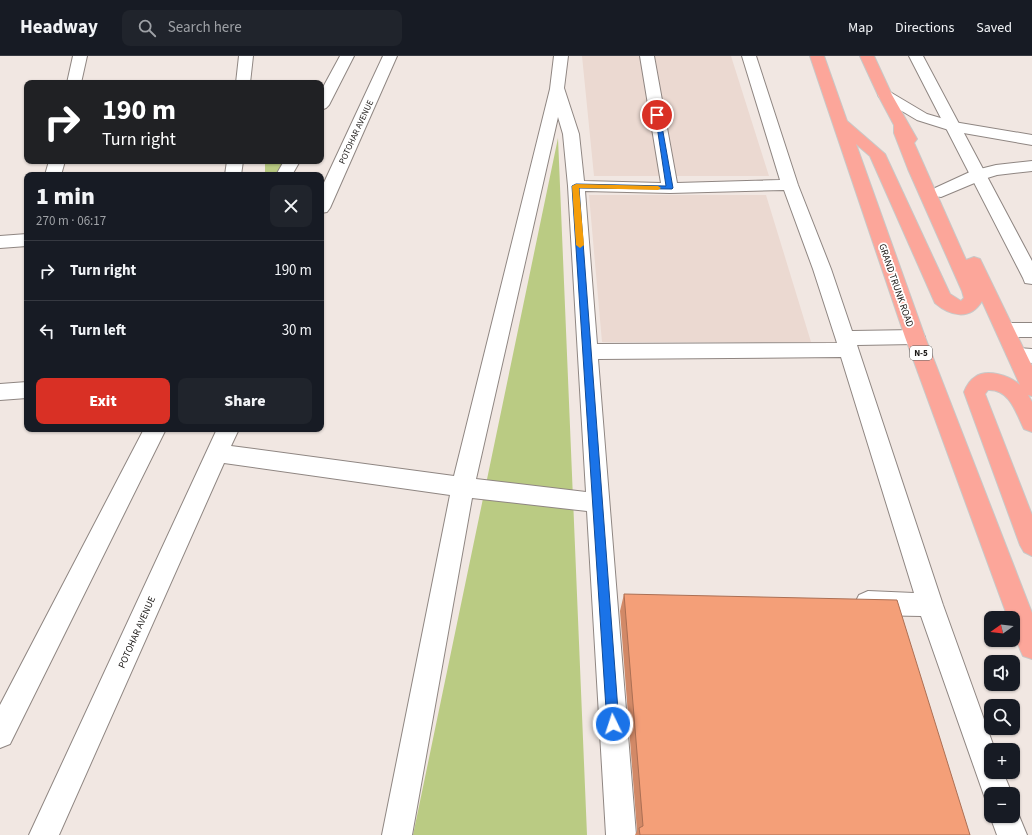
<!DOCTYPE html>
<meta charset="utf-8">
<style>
:root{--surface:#171b24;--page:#20242c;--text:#f1f3f6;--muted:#9ea1a6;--line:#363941;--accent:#d93025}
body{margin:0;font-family:"Source Sans 3",sans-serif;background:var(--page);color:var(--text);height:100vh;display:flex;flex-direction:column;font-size:15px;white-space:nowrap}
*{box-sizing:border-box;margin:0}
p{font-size:13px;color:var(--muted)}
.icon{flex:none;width:22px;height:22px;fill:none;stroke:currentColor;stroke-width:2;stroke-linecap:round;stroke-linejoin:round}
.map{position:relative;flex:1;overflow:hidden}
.side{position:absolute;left:24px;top:116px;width:300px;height:260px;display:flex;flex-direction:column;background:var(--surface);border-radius:8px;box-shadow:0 1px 3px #0004}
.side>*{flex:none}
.banner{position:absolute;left:24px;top:24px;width:300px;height:84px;border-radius:8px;box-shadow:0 1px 3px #0004;background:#202124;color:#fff;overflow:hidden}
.needle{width:26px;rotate:256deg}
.buttons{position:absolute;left:984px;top:555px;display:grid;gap:8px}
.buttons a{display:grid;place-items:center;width:36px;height:36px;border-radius:8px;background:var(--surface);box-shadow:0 1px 3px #0004;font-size:20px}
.pin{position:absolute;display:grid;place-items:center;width:34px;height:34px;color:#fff;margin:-17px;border:2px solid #fff;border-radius:50%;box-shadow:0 1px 4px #0007}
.me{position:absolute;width:44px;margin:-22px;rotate:356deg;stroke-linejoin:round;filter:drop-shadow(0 0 3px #0008)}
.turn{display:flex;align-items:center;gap:14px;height:84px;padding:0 12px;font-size:18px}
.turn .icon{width:52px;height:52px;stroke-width:2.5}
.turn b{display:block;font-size:28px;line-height:34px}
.round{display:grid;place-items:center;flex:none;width:42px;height:42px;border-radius:8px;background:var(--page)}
.headline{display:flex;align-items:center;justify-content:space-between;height:68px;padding:0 12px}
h1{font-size:24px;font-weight:800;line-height:30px}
.action{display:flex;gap:8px;margin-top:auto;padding:8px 12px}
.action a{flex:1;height:46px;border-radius:8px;background:var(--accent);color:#fff;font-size:16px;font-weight:800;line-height:46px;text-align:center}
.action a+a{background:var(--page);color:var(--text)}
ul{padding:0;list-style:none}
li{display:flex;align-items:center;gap:12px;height:60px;padding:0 12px;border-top:1px solid var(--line)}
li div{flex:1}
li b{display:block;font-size:15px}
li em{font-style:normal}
header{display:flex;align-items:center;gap:24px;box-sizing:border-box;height:56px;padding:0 20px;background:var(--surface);border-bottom:1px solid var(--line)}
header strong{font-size:19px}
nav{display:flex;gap:22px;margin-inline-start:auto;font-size:14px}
.search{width:280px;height:36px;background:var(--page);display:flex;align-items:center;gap:10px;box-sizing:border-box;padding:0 14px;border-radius:8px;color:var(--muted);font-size:15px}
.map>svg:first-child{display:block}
.built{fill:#ebd9d1}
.green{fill:#bacb83}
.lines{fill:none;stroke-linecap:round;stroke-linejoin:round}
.minor-casing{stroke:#8f8682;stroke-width:2}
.tertiary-casing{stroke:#8f8682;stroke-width:2}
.trunk-casing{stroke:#c8c8c7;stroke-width:2}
.minor{fill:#fff;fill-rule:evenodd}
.tertiary{fill:#fff;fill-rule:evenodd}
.trunk{fill:#fca69a;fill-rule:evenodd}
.wall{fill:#d28967}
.building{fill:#f49f78;stroke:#ab6f54}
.route{fill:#1a73e8;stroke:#114b97}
.slow{fill:#f59e0b}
.labels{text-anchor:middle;stroke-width:3.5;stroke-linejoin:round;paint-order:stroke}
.far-street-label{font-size:9px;fill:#1b1816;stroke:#fff}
.shield{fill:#fff;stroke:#5f5d5c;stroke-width:1}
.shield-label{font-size:9px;font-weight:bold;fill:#1b1816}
.street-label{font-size:10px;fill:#1b1816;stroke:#fff}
</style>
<header>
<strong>Headway</strong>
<div class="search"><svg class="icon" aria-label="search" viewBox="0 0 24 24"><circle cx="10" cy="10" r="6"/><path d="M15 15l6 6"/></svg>Search here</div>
<nav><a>Map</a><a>Directions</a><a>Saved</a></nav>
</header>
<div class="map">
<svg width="1032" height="779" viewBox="0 0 1032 779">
<rect width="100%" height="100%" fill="#f1e7e2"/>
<path class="built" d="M582,0H731L769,120H594Z
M589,139H766L811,286H602Z"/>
<path class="green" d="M558,82L587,779H413Z
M265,105H291L283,119H265Z"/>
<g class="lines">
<g class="minor-casing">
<path id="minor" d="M73,0H87L81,27H67Z
M239,0H253L250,27H236Z
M340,0H354L329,49L326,52L321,54V35Z
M383,0H397L330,152L327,156L321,157V133Z
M554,0H568L564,32L579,78L584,125L661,127L640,0H654L677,127L780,124L742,0H756L798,129L831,213L852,275L915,274L922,276L925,281L922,286L915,288L857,289L943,549L995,694H991V716H1003L1012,738H991V750L987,748L921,560L868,559L859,555L855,547L859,539L868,535L914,537L841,301L598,303L636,779H606L587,455L472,442L412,779H382L450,439L224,407L59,779H29L217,373H239L231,390L454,420L550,33ZM558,61L563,78L568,130L586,436L476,423ZM784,134L813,213L837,287L597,288L585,135L670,137Z
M909,0H923L1032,205V228L1025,227L1023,222Z
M49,105H65L61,119H45Z
M227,105H243L241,119H225Z
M284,105H300L292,119H276Z
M27,178V190L0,192V180Z
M1006,267H1032V281H1006L999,279L996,274L999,269Z
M1018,292L1032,293V307L1011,304L1008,299L1011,294Z
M27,326V342L0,344V328Z
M144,373H166L10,688L0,692V649Z
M1013,749L1015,750L1027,779H997L990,760L991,758V760H1013Z"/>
</g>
<g class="tertiary-casing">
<path id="tertiary" d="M885,35L890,36L927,58L954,66L1032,79V89L952,75L917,64L880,42L878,39L880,36Z
M1032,105V115L997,119L984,123L941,141L935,140L933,136L935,132L972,115L996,109Z"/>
</g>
<g class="trunk-casing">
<path id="trunk" d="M810,0H824L847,65L885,98L950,238L961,245L964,242L962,235L908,113L894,77V69L878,39L860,0H874L892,39L917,83L914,87L966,204L974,201L980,203L1032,310V340L1028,339L1032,346V376L1024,373C1016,357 1010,333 988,334L985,338L1032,459V500L1024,496L1020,489L964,336C966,331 970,324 975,321C987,312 1010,320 1020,329L982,245C970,265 950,260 935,247L870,100L856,88L925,281L1032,557V603L1023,600C1017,587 1013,576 1013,562H1008L905,281Z"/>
</g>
<use href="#minor" class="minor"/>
<use href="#tertiary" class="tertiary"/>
<use href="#trunk" class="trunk"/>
</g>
<path class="wall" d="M624,538L970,779H635L637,775L620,555Z"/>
<path class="building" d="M624,538L897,544L970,779H640L639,772L643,770Z"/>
<path class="route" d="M655,57L660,59L673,132L672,133L579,132L619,668L617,672L613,673L609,672L607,668L572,130L576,128L666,130Z"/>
<path class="slow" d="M576,128L658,130L661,132L658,134L579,132L584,189L580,192L576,189L572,130Z"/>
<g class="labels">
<g class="far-street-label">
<text transform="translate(356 76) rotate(-65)" y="3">POTOHAR AVENUE</text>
</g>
<rect class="shield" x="910" y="290" width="22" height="14" rx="3"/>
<g class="shield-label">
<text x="921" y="300">N-5</text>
</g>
<g class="street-label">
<text transform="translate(897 229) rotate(71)" y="4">GRAND TRUNK ROAD</text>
<text transform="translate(136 576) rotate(-66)" y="4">POTOHAR AVENUE</text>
</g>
</g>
</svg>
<div class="buttons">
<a><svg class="needle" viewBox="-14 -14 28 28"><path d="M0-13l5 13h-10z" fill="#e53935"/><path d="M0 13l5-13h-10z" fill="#9ea1a6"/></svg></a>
<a><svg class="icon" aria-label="sound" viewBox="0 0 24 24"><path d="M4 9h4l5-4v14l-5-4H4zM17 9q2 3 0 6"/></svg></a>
<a><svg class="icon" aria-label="search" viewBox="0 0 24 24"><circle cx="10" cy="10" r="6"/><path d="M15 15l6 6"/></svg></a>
<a>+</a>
<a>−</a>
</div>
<div class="pin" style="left:657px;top:59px;background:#d93025"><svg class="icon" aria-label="arrive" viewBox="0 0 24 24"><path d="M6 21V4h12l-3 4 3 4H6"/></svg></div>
<svg class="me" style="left:613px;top:668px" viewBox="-20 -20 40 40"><circle r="17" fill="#1a73e8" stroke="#fff" stroke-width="3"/><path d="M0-11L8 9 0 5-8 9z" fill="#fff"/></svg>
<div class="banner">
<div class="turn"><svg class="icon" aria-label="right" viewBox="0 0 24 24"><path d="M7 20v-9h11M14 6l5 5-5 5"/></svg><div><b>190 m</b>Turn right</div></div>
</div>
<section class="side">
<div class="headline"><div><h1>1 min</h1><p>270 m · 06:17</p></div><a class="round"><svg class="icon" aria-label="close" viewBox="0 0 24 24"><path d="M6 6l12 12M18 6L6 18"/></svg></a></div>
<ul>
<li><svg class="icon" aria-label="right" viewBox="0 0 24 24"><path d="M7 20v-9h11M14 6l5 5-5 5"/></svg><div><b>Turn right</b></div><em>190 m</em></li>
<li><svg class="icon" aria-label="left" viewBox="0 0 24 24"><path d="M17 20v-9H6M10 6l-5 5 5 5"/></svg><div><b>Turn left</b></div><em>30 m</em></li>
</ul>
<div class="action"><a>Exit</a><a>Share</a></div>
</section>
</div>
